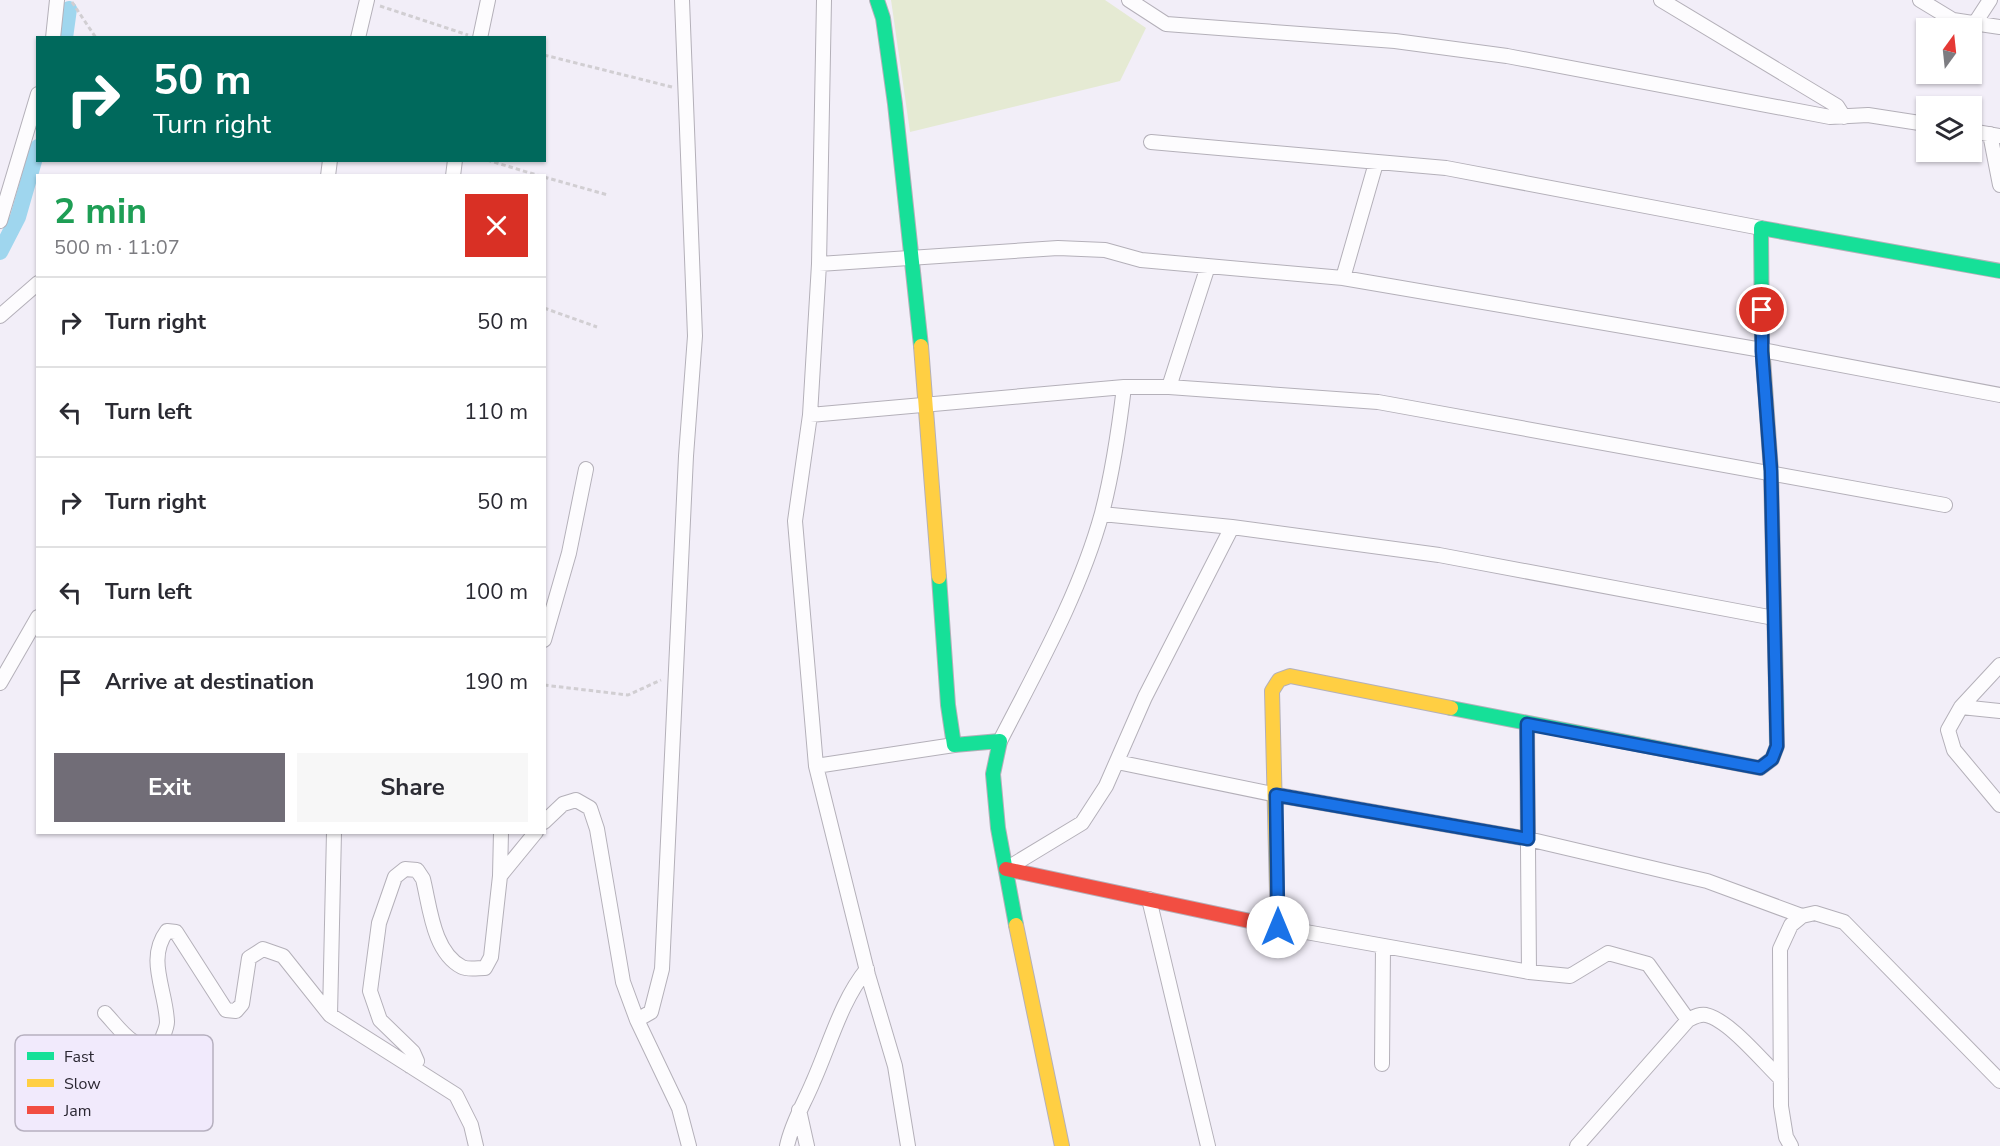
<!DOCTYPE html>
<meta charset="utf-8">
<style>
:root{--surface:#fff;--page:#f7f7f7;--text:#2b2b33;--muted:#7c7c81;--line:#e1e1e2;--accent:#716d77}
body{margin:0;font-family:"Nunito Sans",sans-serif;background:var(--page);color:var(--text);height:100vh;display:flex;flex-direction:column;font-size:22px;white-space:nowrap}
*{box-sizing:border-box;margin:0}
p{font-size:20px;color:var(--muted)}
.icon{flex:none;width:33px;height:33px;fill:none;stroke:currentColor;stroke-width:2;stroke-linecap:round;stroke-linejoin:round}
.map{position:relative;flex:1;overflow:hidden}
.details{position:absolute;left:36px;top:174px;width:510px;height:660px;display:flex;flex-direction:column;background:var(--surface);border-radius:0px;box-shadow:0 2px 4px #0004}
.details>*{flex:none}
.top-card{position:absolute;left:36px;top:36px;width:510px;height:126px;border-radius:0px;box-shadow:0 2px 4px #0004;background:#00695c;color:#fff;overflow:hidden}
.needle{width:39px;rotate:15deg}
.buttons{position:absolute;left:1916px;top:18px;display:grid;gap:12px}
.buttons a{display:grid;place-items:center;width:66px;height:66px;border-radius:0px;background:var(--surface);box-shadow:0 2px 4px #0004;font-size:30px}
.pin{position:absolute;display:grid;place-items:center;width:51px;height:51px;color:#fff;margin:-26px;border:3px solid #fff;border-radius:50%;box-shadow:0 2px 6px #0007}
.me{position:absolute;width:66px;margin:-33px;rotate:0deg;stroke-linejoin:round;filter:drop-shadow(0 0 4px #0008)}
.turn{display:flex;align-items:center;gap:21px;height:126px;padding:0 18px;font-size:27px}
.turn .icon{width:78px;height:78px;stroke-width:2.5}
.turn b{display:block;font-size:42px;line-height:51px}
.round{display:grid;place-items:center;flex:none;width:63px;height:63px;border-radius:0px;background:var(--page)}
.summary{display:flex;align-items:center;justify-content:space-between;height:102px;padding:0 18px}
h1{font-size:36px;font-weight:700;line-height:45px;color:#1e9e55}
.primary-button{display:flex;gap:12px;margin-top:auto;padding:12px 18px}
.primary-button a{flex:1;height:69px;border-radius:0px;background:var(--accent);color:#fff;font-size:24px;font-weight:700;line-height:69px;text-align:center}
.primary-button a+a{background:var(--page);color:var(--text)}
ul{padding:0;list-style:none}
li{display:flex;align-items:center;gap:18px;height:90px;padding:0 18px;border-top:2px solid var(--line)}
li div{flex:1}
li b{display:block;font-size:22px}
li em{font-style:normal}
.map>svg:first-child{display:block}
.green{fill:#e5ead3}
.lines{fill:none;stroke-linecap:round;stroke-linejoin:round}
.canal{stroke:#9fd6ee;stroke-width:16}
.street-casing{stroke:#b4b0b9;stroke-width:16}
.fast-casing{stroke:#b4b0b9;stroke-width:16}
.slow-casing{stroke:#b4b0b9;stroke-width:16}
.jam-casing{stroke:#b4b0b9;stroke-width:16}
.path{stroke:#d1ced2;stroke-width:3;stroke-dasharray:4.5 3;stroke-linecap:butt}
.street{stroke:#fdfcfe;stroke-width:14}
.fast{stroke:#16e098;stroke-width:14}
.slow{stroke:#ffcf43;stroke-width:14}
.jam{stroke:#f24e42;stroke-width:14}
.route-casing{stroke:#114b97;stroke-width:15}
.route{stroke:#1a73e8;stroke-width:10}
.key{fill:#f1eafc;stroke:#b6b0bf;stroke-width:1.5}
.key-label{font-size:16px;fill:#2b2732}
</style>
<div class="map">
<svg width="2000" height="1146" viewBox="0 0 2000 1146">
<rect width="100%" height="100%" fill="#f2eef8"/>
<path class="green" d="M891,0H1105L1146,28L1120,81L910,132Z"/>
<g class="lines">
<path class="canal" d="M65,38L69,9
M0,252L18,217L38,147"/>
<g class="street-casing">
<path id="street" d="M824,0L819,264L810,415L795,521L816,766L868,975L895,1066L908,1146
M1129,0L1166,24L1395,41L1507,56L1830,117L1868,115L1926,124
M1661,0L1837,106L1844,117
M1920,0L1953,20L2000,27
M1975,23L1990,0
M53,38L57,0
M358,38L367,0
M480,38L488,0
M1971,131L2000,136
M1990,134L2000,185
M1151,142L1446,168L1761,228
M328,176L330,160
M453,176L455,160
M0,221L38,94
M819,264L1058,248L1105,250L1141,260L1343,278L1762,350L2000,395
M1343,278L1376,163
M0,316L38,283
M1169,387L1208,266
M810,415L1124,387H1169L1378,402L1945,505
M1102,514L1232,527L1439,555L1774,618
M544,640L569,553L586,469
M2000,665L1961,707L1948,730L1954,750L2000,805
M0,683L38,617
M1961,707L2000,711
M1527,724L1529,972
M1000,741C1038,667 1080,593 1102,513C1113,471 1119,429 1124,387
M1117,762L1277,795L1528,839L1707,881L1802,916
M816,766L954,745
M544,822L563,804L576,800L590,808L597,829L623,982L637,1020L679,1108L689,1146
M1006,869L1082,823L1106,786L1145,697L1232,527
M500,876L501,832
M1149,899L1208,1146
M1278,927L1529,972L1570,976L1608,953L1648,964L1688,1020
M105,1013C121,1030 135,1054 160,1044C162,1037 167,1029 167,1022C166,990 146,959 167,931L176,932L226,1010L236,1011L242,1004L249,958L263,949L283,956L330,1015L456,1095L471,1125L476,1146
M330,1015L334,832
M637,1020L651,1012L662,969L686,456L695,336L682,0
M1382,1064L1383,946
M410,1066L417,1061L413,1052L380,1020L370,991L379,923L395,877L405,869L417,870L423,879C430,907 433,952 462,967C468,970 478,968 485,968L491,957L500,876L536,832
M799,1110L807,1146
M787,1146C792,1122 804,1104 813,1082C830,1044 841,1001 867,969
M1577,1146L1688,1020C1694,1017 1699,1014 1706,1015C1729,1020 1763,1062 1781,1079
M1791,1146L1786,1137L1781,1106L1780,949L1791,925L1802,916L1815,913L1844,922L2000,1081"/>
</g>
<g class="fast-casing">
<path id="fast" d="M877,0L883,18L895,104L921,346
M1762,344L1761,228L2000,271
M939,577L948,705L954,745L1000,741L993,774L998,828L1016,925
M1451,708L1760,768L1772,759L1777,746L1776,688"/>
</g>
<g class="slow-casing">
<path id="slow" d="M1762,344L1771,471L1776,688
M921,346L939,577
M1277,893L1272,691L1279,680L1290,676L1451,708
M1016,925L1062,1146"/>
</g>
<g class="jam-casing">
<path id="jam" d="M1006,869L1278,927L1277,893"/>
</g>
<path class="path" d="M72,2L96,38
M380,6L468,35
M544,55L672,87
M487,160L540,176
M544,177L608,195
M544,308L597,327
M544,685L628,695L661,680"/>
<use href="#street" class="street"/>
<use href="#fast" class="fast"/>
<use href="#slow" class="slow"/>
<use href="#jam" class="jam"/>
</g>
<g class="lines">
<g class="route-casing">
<path id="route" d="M1278,927L1276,795L1528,839L1527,724L1760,768L1772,759L1777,746L1771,471L1762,351V310"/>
</g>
<use href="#route" class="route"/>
</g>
<rect x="15" y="1035" width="198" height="96" rx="9" class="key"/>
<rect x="27" y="1052" width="27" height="8" fill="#16e098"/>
<rect x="27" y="1079" width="27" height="8" fill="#ffcf43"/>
<rect x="27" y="1106" width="27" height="8" fill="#f24e42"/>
<g class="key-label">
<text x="64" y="1062">Fast</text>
<text x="64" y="1089">Slow</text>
<text x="64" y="1116">Jam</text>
</g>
</svg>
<div class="buttons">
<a><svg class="needle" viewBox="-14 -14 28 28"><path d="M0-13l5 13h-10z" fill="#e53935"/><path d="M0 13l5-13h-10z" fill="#7c7c81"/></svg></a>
<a><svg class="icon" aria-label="layers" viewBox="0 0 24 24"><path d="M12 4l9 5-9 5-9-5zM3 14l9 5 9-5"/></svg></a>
</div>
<div class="pin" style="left:1762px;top:310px;background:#d93025"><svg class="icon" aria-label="arrive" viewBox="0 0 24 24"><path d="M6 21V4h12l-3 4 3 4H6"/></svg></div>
<svg class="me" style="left:1278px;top:927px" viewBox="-20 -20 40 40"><circle r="19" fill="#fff"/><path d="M0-13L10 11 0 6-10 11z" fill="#1a73e8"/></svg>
<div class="top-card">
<div class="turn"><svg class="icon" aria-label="right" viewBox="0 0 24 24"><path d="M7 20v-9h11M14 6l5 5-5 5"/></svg><div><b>50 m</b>Turn right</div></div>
</div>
<section class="details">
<div class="summary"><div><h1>2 min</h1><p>500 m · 11:07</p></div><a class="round" style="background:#d93025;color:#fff"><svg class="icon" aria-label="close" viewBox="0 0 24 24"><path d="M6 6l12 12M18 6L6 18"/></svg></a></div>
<ul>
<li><svg class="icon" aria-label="right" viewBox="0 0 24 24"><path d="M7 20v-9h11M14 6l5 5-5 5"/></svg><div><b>Turn right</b></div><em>50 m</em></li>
<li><svg class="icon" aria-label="left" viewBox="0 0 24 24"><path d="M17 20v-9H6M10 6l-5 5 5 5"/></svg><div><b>Turn left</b></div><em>110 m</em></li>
<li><svg class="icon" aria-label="right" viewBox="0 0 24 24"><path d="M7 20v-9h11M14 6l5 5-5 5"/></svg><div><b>Turn right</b></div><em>50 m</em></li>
<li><svg class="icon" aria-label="left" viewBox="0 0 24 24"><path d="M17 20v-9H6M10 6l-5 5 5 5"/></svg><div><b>Turn left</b></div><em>100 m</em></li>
<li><svg class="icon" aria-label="arrive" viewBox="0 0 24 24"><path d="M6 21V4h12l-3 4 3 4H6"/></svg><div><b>Arrive at destination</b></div><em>190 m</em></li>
</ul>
<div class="primary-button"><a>Exit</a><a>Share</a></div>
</section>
</div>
